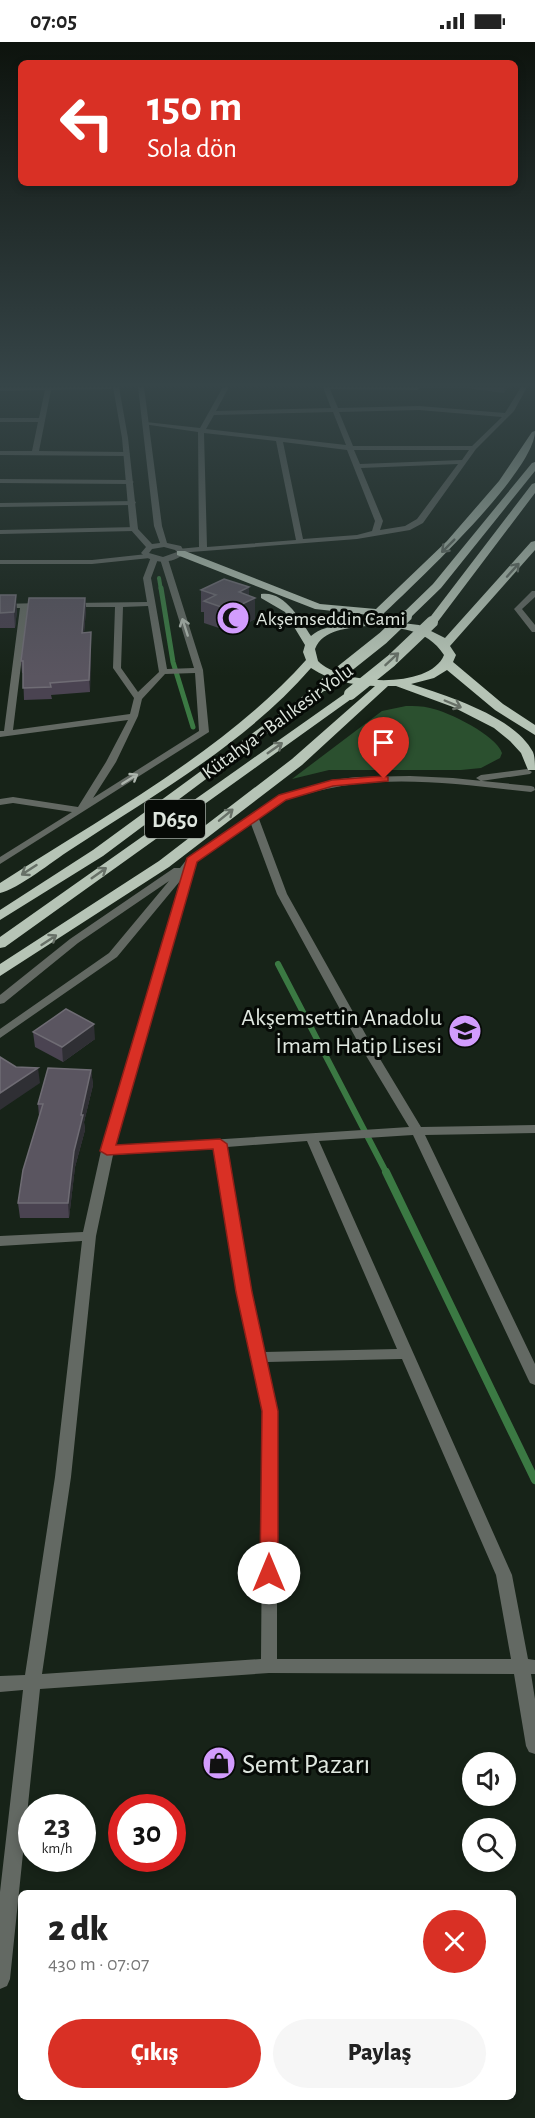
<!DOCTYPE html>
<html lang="tr">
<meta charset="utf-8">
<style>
:root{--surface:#fff;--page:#f6f6f6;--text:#222;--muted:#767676;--accent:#d93025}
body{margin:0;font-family:"Alegreya Sans",sans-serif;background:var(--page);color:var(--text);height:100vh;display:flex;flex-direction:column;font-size:22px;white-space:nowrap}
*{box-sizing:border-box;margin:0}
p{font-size:20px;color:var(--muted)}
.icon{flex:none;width:33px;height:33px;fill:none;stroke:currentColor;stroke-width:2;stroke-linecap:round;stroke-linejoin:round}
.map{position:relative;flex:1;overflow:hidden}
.details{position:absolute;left:18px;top:1848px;width:498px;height:210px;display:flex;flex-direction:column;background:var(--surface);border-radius:9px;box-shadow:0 3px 9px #0003}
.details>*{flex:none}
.hud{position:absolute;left:18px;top:18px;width:500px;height:126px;border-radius:9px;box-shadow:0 3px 9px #0003;background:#d93025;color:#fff;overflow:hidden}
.buttons{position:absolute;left:462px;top:1710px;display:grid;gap:12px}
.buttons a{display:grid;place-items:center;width:54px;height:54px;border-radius:50%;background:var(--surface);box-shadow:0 3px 9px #0003;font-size:30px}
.speed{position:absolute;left:18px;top:1752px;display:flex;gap:12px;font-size:30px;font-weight:700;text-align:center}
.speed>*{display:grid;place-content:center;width:78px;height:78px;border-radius:50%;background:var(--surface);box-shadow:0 3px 9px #0003;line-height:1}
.speed small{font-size:15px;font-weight:400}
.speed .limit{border:9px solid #d22;background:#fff;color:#111}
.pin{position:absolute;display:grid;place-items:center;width:51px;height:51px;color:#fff;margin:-62px -26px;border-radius:50% 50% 50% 0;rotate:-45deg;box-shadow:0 0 6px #0007}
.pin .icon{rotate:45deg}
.me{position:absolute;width:66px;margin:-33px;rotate:0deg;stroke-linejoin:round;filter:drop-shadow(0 0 4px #0008)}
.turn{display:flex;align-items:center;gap:21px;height:126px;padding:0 30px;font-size:27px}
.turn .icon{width:78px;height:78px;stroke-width:2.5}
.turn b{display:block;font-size:42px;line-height:51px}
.round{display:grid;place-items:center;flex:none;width:63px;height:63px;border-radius:32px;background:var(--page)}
.overview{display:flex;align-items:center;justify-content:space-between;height:102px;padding:0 30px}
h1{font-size:36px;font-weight:800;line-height:45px}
.action{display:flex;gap:12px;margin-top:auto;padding:12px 30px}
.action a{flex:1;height:69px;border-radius:36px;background:var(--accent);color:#fff;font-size:24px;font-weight:800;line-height:69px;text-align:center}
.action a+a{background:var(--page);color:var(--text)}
.status{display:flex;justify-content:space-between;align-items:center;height:42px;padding:0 30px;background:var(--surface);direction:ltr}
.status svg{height:16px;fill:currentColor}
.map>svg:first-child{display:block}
.green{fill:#2b502f}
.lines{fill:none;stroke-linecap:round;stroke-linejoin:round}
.stream-far3{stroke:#3b7943;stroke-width:4}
.stream-far2{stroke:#3b7943;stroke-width:5}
.stream-far1{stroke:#3b7943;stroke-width:6}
.stream{stroke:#3b7943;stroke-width:8}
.minor{fill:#636963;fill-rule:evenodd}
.tertiary{fill:#636963;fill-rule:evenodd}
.trunk{fill:#b6c4b6;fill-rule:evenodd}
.trunk-bridge{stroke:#b6c4b6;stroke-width:12}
.wall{fill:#4a4351}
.shaded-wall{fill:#2f2f34}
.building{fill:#5a5560;stroke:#6f6c74;stroke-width:1.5}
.oneway{stroke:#677067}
.oneway2{stroke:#adb5ad}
.route{fill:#d93025;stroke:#8d1f18;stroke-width:1.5}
.labels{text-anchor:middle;stroke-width:6;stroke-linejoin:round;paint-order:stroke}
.far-poi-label{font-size:20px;fill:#dfe7df;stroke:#060a06;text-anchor:start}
.far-street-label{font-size:20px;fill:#dfe7df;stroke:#060a06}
.shield{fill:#060a06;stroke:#9ea59e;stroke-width:1.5}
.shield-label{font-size:22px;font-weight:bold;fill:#dfe7df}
.poi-label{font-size:24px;fill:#dfe7df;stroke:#060a06;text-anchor:end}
.near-poi-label{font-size:28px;fill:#dfe7df;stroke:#060a06;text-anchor:start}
</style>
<div class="status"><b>07:05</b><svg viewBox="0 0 49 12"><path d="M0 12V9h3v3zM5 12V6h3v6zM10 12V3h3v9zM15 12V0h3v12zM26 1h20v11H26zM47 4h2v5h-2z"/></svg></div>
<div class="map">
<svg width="535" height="2076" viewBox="0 0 535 2076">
<rect width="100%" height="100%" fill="#172318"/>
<path class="green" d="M406,664C414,664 422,664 430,666C449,670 496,693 502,711L500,716L481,726L461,728H329L292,737L382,669Z"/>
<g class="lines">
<path class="stream-far3" d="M159,536L161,548"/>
<path class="stream-far2" d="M161,546L173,620L193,685"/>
<path class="stream-far1" d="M278,922L387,1132"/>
<path class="stream" d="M386,1130L535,1438"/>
<path class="minor" d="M0,345H114L111,347L51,348L39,409L127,410L130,412L127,414L0,413V409H32L38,380H0V376H39L45,348L0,349Z
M223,345H229L216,369L331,366L323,345H419L420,346L417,348L330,347L338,366L419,364L505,371L521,345H527L514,369L476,407L423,481L410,488L357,497L178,511V507L199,505L198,390L143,382L146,380L200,386ZM419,368L502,375L472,404H353L339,370ZM333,370L346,403L206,387L214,373ZM204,391L276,399L296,498L207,505ZM283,400L347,408L375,479L372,489L357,493L303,497ZM354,408H469L462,418L360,422ZM458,422L417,477L405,484L380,488L383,479L361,426Z
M0,437L130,438L134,440L130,442L0,441Z
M135,459L136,461L132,463L0,465V461Z
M137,485L138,487L134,489L0,492V488Z
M147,512H150V516L92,522H0V518H92Z
M151,515L158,517L151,536L167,627L194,626L160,517L164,515L168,517L203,628L209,690L0,822V815L72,770L13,761L0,763V757L13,755L78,765L106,720L128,678L0,695V689H4L20,566H0V562L42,561L46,563L42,565L28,566L13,688L130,672L134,656L113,626L115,565H72L68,563L72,561L147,560L143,536ZM148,564L159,630L138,650L121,626L123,565ZM195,631L199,689L93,756L116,720L138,674L142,657L165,632Z
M532,549H535V555L522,567L535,583V590H532L514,567Z
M527,727L532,730L530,732L481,739L476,736L481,733Z
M410,734L453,736L531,744L534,745L535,748L531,750C457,742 379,730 307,752C300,754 292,755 285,758C276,763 267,771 259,777L287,852L371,1002L421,1085L535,1083V1091L425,1093L535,1322V1343L530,1341L528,1337L413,1093L319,1099L512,1533L528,1617L535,1618V1632H531L535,1657V1712L529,1710L526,1704L514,1632L269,1631L40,1647L10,1937L7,1944L0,1947V1850L23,1648L0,1650V1634L25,1633L55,1435L82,1199L0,1204V1194L83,1190L101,1109L180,839L117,915L0,996V987L109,911L169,839L78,901L4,961L0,962V953L70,897L174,826H180L187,817L279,754L332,738L356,735ZM251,782L277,852L359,1002L409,1085L115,1104L196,820ZM307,1099L397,1307L264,1310L251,1250L227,1105ZM214,1106L237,1250L263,1369L261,1617L42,1632L71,1435L96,1194L113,1113ZM402,1317L496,1533L511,1617H277V1369L267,1320Z"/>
<path class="tertiary" d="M113,345H119L128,396L138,487L152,502L160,501L154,484L138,345H144L162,484L167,501L181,504L185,511C173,522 153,523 141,511L146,505L130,487L122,396ZM164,505L175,508L177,510L163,515L149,511L152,507Z"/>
<path class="trunk" d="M535,389C535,431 410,546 377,578L419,583L445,596L531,500L535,499V508L450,604L456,613L453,620L503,662L535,683V693L495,668L447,628L434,636L411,642C447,654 514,674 533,710C535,715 535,722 535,728H528L521,711L510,699L494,686L453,665L396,644H388L302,723L169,825L0,934V922L159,819L292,717L375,644C351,643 331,639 311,626C245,702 154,753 70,808C53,819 18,847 0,851V841C102,775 225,709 306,618L303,610L305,603L285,570L261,556V552C284,548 301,578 311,594C328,579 356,586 369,573L315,567L177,513V509H185L320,562L376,567L447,499L499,439L532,390ZM367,584C397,585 427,586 444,613C430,648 341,643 318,619L315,607C323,587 349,586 367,584Z
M535,420V429L441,546L410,576H402V572L433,542L532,421Z
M535,441V451L436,582H428V578L532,442Z
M324,639L328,640V646L103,814L0,878V868L93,808Z
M350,648L354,649V655L5,905L0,906V895Z"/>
<path class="trunk-bridge" d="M324,643L383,596L406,574
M350,652L391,619L432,580"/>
</g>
<path class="wall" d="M422,345H508L504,351L466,346H422Z
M249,545V554L255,577L231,590L204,581V570H201V548Z
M0,553L17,568L15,586H0Z
M85,556L86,568L84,591L91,602L90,650L51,653L52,657L24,658L23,631H22L21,619Z
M33,990L95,997L63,1020L35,1005Z
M91,1028L93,1043L84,1080L85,1088L75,1125L69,1176H20L18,1161L39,1074L38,1062Z"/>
<path class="shaded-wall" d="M504,345H508L504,351Z
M249,545V559L255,556V577L231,590L230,568L239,550Z
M16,553L17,568L15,586L14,570Z
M85,556L86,568L83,603L82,591Z
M91,590V602L90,650L89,638Z
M94,982L95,997L63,1020L62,1005Z
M38,1026L40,1041L0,1068V1051Z
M91,1028L93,1043L84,1080L85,1088L75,1125L69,1176L68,1161L74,1109L81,1073Z"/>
<path class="building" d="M224,537L249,545L239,550L255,556L230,568L204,559L216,553L201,548Z
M0,553H16L14,570L0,571Z
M29,556H85L82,591L91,590L89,638L50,641L51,645L23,646V619H21Z
M66,967L94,982L62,1005L33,990Z
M0,1015L16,1025L38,1026L0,1051Z
M48,1026L91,1028L81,1073H83L74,1109L68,1161H18L23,1128L43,1062H38Z"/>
<defs><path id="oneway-shaft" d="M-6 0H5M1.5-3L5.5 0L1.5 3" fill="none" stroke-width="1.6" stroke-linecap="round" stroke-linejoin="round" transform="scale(1.5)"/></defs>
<g class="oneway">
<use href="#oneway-shaft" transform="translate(448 504) rotate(135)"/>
<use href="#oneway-shaft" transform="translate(513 528) rotate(-48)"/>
<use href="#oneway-shaft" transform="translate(392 617) rotate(-43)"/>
<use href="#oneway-shaft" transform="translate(453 662) rotate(23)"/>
<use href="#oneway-shaft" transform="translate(275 706) rotate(-35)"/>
<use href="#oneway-shaft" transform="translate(226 773) rotate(-39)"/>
<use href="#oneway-shaft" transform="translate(29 828) rotate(147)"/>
<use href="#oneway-shaft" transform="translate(99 831) rotate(-35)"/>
<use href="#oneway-shaft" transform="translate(49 898) rotate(-33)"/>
</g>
<g class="oneway2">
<use href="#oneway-shaft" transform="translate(185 585) rotate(-108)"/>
<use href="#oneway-shaft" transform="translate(130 737) rotate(-32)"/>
</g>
<linearGradient id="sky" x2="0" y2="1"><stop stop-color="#0d130d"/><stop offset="0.54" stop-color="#364548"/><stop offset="1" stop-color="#364548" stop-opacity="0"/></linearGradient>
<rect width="535" height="635" fill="url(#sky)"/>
<path class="route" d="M384,734L388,735V739L333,744L286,758L197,820L116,1103L220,1097L227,1102L252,1250L278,1369V1531L276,1537L269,1539L263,1537L260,1531L262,1369L236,1250L213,1107L107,1113L100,1109L187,816L279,753L332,738Z"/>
<defs>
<g id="mosque-disc" transform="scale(1.725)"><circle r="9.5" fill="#d29cfd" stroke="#060a06"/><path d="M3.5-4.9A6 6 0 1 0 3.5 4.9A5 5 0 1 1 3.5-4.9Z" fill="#111"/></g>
<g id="school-disc" transform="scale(1.725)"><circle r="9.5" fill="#d29cfd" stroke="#060a06"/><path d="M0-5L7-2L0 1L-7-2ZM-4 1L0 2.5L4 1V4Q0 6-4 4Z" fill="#111"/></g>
<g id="shop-disc" transform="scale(1.725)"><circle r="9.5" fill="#d29cfd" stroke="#060a06"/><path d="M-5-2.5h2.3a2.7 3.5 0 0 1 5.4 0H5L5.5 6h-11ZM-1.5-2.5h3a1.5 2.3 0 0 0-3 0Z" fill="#111"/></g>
</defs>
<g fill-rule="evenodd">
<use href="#mosque-disc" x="233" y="576"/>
<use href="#school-disc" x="465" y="989"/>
<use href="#shop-disc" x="219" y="1721"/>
</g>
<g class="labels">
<g class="far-poi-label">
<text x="256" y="583">Akşemseddin Cami</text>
</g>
<g class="far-street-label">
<text transform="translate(277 679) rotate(-36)" y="7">Kütahya - Balıkesir Yolu</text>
</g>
<rect class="shield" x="145" y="758" width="60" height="38" rx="4.5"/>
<g class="shield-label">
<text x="175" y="785">D650</text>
</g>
<g class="poi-label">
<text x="442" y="983">Akşemsettin Anadolu<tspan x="442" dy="28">İmam Hatip Lisesi</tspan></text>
</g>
<g class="near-poi-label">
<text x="242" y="1731">Semt Pazarı</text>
</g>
</g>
</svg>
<div class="buttons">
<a><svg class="icon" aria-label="sound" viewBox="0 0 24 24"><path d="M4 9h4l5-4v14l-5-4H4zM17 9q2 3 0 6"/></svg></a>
<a><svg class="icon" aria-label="search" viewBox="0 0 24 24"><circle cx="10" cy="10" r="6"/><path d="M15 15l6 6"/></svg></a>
</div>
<div class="speed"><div>23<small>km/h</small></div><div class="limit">30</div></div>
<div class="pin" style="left:384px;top:737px;background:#d93025"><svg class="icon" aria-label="arrive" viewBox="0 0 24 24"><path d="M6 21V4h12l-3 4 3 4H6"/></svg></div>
<svg class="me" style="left:269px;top:1531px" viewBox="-20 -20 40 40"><circle r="19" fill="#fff"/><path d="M0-13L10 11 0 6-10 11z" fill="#d93025"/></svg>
<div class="hud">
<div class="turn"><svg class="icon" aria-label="left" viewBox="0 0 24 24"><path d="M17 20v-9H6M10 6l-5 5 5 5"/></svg><div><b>150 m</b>Sola dön</div></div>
</div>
<section class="details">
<div class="overview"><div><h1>2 dk</h1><p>430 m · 07:07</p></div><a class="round" style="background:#d93025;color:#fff"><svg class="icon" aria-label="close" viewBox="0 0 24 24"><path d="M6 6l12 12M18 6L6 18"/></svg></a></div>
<div class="action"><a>Çıkış</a><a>Paylaş</a></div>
</section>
</div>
